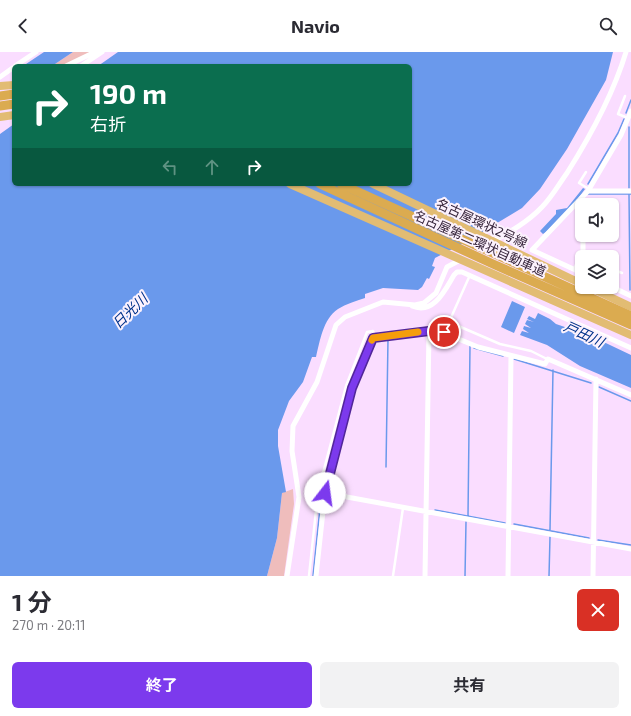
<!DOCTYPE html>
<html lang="ja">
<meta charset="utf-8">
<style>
:root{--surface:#fff;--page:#f2f2f3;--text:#2b2b33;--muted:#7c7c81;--accent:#7c3aed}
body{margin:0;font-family:"Exo 2","Noto Sans JP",sans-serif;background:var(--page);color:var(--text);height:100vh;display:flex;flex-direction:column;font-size:15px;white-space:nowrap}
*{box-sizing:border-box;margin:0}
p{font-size:13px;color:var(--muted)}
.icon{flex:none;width:22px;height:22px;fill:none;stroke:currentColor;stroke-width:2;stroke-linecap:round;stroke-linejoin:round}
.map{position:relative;height:524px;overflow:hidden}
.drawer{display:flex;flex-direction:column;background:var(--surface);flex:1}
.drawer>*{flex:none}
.guide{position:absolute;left:12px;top:12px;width:400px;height:122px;border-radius:6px;box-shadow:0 1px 3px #0004;background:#0b6e4f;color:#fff;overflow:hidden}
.buttons{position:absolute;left:575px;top:146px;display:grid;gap:8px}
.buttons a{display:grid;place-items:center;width:44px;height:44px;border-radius:6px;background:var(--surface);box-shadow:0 1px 3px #0004;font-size:20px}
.pin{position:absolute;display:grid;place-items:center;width:34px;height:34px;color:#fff;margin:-17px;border:2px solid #fff;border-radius:50%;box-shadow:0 1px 4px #0007}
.me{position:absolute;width:44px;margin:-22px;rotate:15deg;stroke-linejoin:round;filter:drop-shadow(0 0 3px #0008)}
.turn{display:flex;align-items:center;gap:14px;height:84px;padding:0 12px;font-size:18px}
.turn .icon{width:52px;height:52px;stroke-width:2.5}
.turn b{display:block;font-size:28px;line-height:34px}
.lanes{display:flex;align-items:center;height:38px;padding:0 12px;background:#0003;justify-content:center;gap:20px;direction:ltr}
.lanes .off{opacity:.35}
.round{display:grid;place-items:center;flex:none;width:42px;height:42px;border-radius:6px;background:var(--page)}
.summary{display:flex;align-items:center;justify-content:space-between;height:68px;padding:0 12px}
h1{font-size:24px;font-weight:700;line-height:30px}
.cta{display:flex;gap:8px;margin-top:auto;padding:8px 12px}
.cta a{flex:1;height:46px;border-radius:6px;background:var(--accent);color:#fff;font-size:16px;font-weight:700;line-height:46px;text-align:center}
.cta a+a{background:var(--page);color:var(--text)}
header{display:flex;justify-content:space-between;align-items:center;height:52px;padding:0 12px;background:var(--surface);font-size:18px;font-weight:700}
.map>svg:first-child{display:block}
.green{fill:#efbdbc}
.water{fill:#6a99ec}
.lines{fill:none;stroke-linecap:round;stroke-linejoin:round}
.stream{stroke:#6a99ec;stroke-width:1.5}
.service{stroke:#fff;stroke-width:2.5}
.minor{stroke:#fff;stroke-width:5}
.trunk{stroke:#e2bc73;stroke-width:8}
.motorway{stroke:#dbab50;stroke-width:9}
.route-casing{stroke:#51269a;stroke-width:10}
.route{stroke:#7c3aed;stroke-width:7}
.slow{stroke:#f59e0b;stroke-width:7}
.labels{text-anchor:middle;stroke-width:4;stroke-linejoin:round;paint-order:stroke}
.street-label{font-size:13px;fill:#352339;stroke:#fcf2fd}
.water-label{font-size:14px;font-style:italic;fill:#00328b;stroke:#fcf2fd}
</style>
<header><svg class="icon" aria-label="back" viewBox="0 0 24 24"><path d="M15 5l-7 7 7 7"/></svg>Navio<svg class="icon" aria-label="search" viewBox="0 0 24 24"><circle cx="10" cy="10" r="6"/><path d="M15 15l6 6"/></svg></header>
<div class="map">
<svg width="631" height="524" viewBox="0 0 631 524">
<rect width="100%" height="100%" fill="#faddff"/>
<path class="green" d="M73,0H91L64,14H52Z
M293,437L294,452L284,524H267L277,486L282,441Z"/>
<path class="water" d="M44,0H73L52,14H23Z
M118,0H613L606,28L567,97L540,137L522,156L464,191L435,206L432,214L435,215L429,227L427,226L422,235L418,238L383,236L365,242V246C356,249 346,252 338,257C323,267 320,289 316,305H312L303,330L289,349L278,378V394L286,440L282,441L277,486L267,524H0V82L14,72V132H410V14H98Z
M583,136L585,137L571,156L546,180L543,182L540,179L556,162V158L567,156Z
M512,249L525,255L514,281L501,275Z
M538,261L550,267L556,272L591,284L631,303V336L580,314L547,293L520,283L522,279L529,281L523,277L524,274L531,276L525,272L527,268L534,270L527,267L529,264L535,267Z"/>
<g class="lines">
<path class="stream" d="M626,61L631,48
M629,75V136
M588,132L618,81L624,67
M588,142H631
M629,142L630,238
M377,282L401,279
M474,296L503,304
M514,307L591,331
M352,330L370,283H372
M599,335L631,349
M386,415L388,287
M324,434L343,362
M435,458L505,471
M468,464L470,294
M514,472L589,486
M550,478L553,318
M598,488L631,493
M313,524L321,446
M465,524L466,470
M549,524L550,485"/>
<path class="service" d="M625,44L618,62L628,66
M586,120L579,131L589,137
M612,217L622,221
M470,223L449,270L500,292L531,299L547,307
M309,524L318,440L346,334L367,280L373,279L375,285
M393,524L403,456"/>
<path class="minor" d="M15,14L36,0
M66,14L95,0
M81,14L102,0
M0,25L14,15
M588,139H631
M583,183V205
M481,196C502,184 525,173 542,155C552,145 559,132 567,121C591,83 613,43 626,0
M575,218L578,211L582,210
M582,221L532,198L588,139L621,83L631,59
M612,235L631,244
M412,254C434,263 445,238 454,223L457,220H462L631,296
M429,279L444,281L478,295L545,312L548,307L631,343
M325,441L631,497
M287,524L299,445L292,399L293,374L317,330L336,273L345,265L383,250L415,253L424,251L436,241L447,215L462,207
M316,524L325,441L352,336L373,286L429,279L425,524
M508,524L511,304
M593,524L596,327"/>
<path class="trunk" d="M0,34L14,33
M0,65L14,63
M290,132L631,283
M373,132L582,232
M589,235L631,255"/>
<path class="motorway" d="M0,44L14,42
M0,54L14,52
M320,132L493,212L631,273
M341,132L631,264"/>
</g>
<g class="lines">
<g class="route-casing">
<path id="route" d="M325,441L352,336L373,286L429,279L444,280"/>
</g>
<use href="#route" class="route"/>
<path class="slow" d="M372,288L373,286L418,280"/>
</g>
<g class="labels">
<g class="street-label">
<text transform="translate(482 171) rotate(25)" y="5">名古屋環状2号線</text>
<text transform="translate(480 191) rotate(24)" y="5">名古屋第二環状自動車道</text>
</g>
<g class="water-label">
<text transform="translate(130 259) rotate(-44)" y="5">日光川</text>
<text transform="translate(584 282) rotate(25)" y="5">戸田川</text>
</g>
</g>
</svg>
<div class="buttons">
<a><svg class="icon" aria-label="sound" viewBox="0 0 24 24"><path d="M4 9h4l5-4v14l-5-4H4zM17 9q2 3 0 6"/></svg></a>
<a><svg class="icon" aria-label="layers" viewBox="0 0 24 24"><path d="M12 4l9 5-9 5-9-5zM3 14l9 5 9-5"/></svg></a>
</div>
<div class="pin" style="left:444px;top:280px;background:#d93025"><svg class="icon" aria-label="arrive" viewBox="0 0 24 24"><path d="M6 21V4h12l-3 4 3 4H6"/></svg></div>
<svg class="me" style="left:325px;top:441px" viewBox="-20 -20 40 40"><circle r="19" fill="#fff"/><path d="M0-13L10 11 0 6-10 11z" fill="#7c3aed"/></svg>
<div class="guide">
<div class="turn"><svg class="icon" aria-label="right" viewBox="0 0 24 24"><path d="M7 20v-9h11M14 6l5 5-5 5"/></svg><div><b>190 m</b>右折</div></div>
<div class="lanes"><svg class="icon off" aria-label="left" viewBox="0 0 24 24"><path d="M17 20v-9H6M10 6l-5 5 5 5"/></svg><svg class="icon off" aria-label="ahead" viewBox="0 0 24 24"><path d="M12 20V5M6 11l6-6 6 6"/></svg><svg class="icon" aria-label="right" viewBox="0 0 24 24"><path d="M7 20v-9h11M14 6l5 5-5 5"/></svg></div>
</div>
</div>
<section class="drawer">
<div class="summary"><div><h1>1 分</h1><p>270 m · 20:11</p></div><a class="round" style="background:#d93025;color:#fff"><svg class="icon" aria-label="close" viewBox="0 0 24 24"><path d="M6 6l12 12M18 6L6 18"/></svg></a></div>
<div class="cta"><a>終了</a><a>共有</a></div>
</section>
